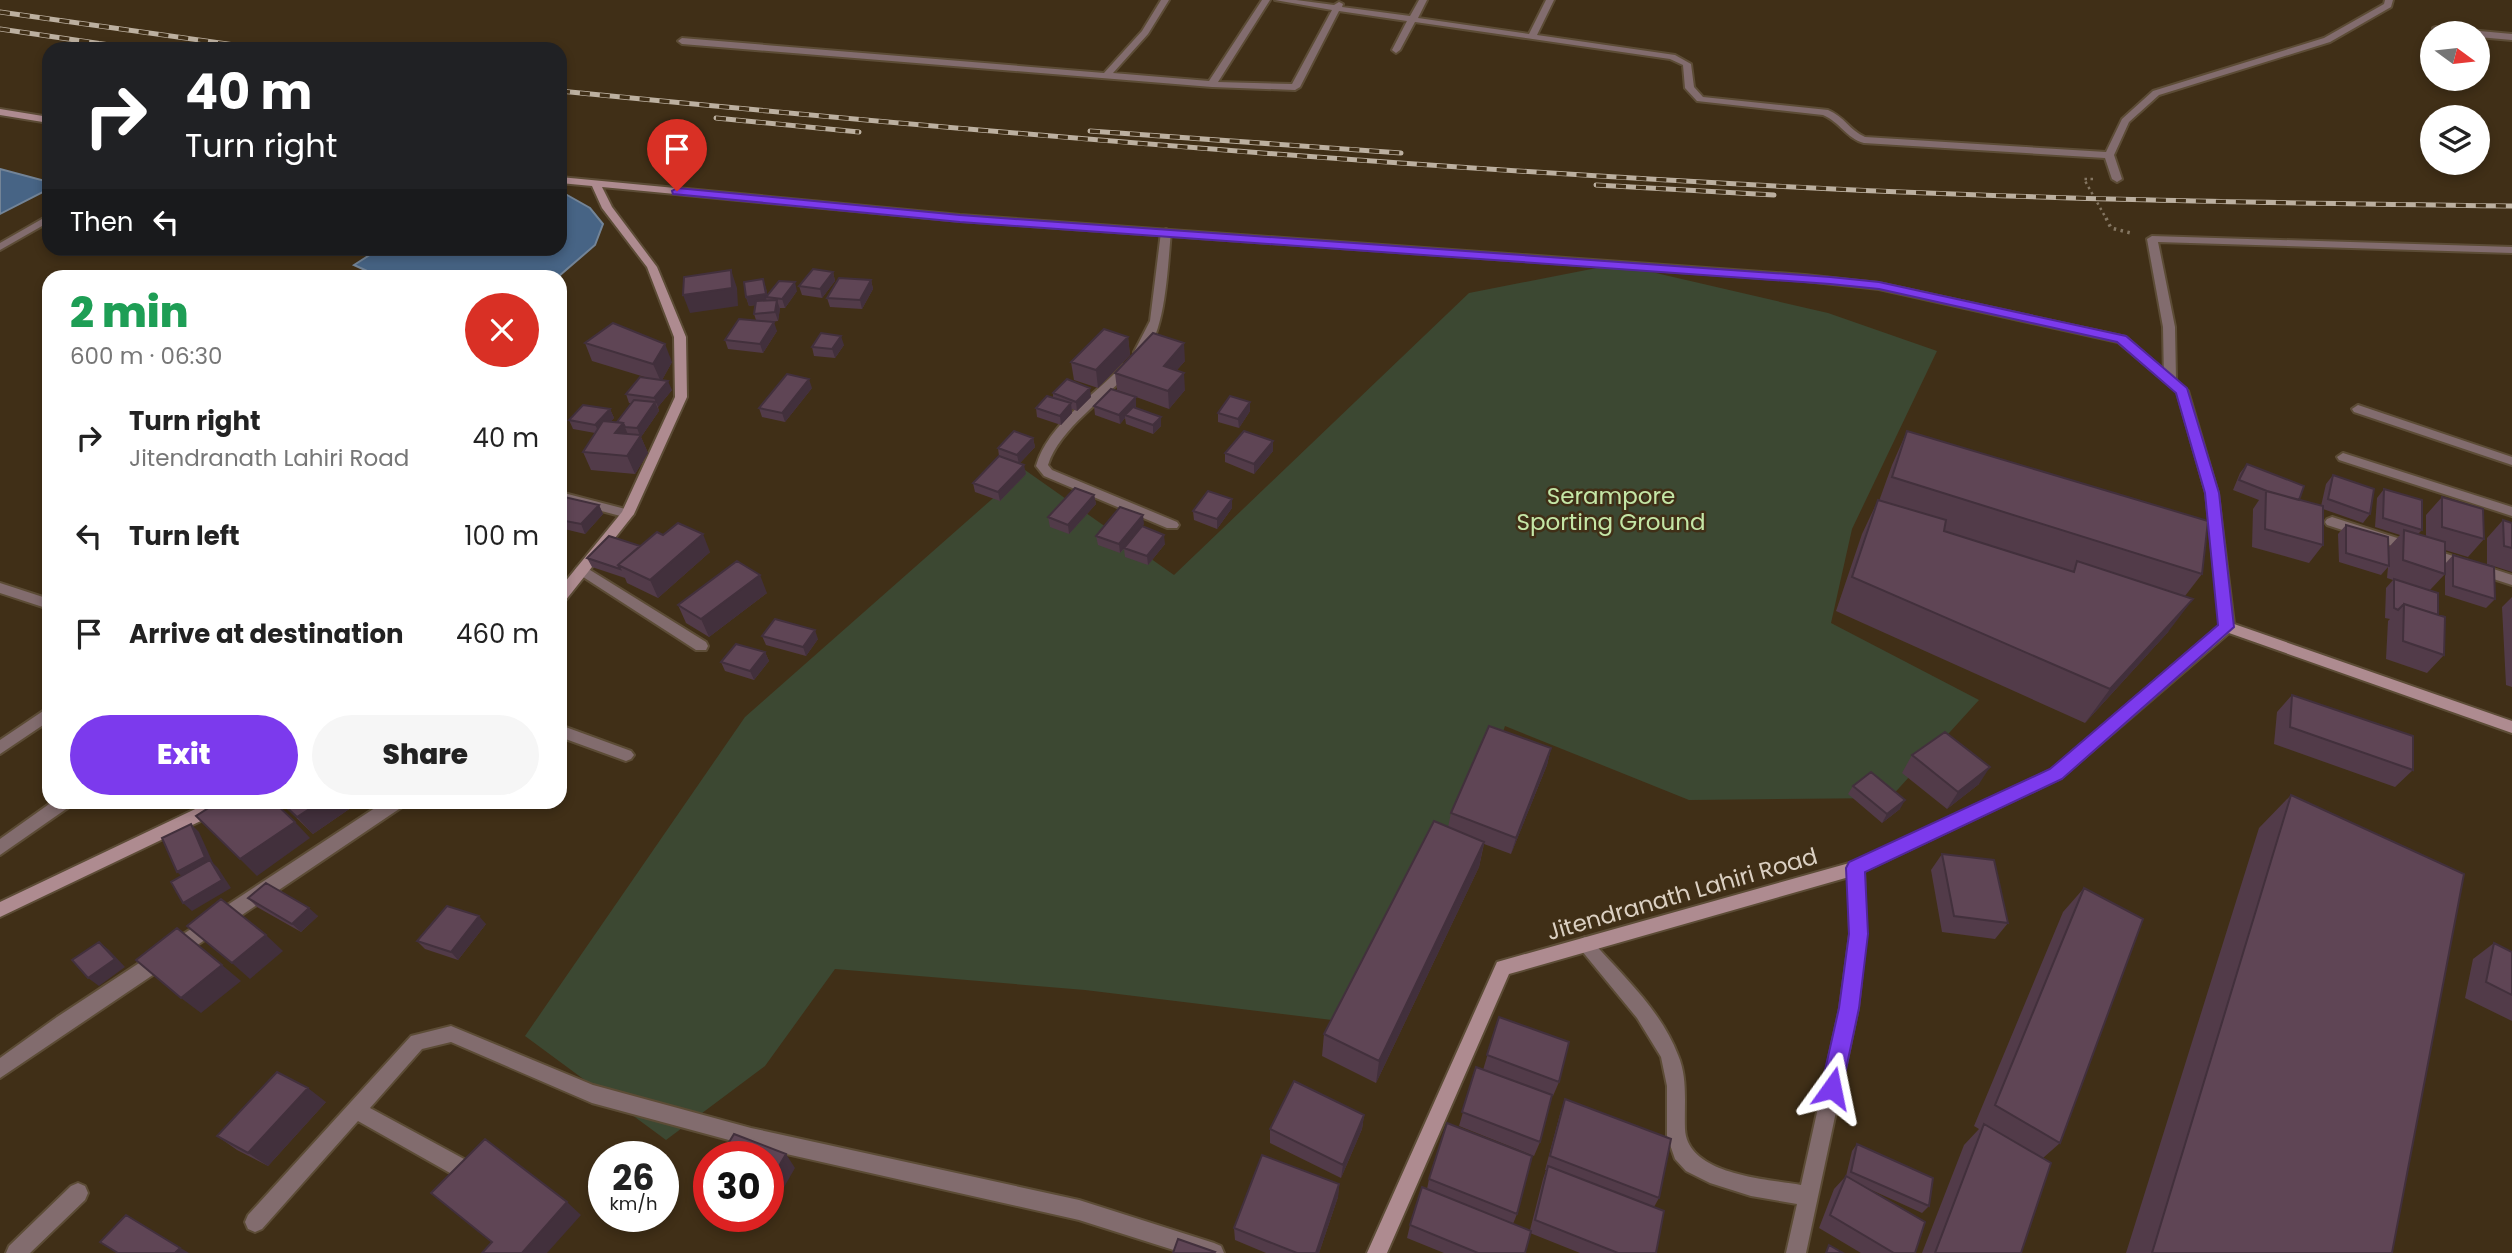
<!DOCTYPE html>
<meta charset="utf-8">
<style>
:root{--surface:#fff;--page:#f6f6f6;--text:#222;--muted:#767676;--accent:#7c3aed}
body{margin:0;font-family:Poppins,sans-serif;background:var(--page);color:var(--text);height:100vh;display:flex;flex-direction:column;font-size:26px;white-space:nowrap}
*{box-sizing:border-box;margin:0}
p{font-size:23px;color:var(--muted)}
.icon{flex:none;width:38px;height:38px;fill:none;stroke:currentColor;stroke-width:2;stroke-linecap:round;stroke-linejoin:round}
.map{position:relative;flex:1;overflow:hidden}
.sheet{position:absolute;left:42px;top:270px;width:525px;height:539px;display:flex;flex-direction:column;background:var(--surface);border-radius:21px;box-shadow:0 4px 10px #0003}
.sheet>*{flex:none}
.guide{position:absolute;left:42px;top:42px;width:525px;height:214px;border-radius:21px;box-shadow:0 4px 10px #0003;background:#202124;color:#fff;overflow:hidden}
.needle{width:46px;rotate:105deg}
.tools{position:absolute;left:2420px;top:21px;display:grid;gap:14px}
.tools a{display:grid;place-items:center;width:70px;height:70px;border-radius:50%;background:var(--surface);box-shadow:0 4px 10px #0003;font-size:35px}
.speed{position:absolute;left:588px;top:1141px;display:flex;gap:14px;font-size:35px;font-weight:700;text-align:center}
.speed>*{display:grid;place-content:center;width:91px;height:91px;border-radius:50%;background:var(--surface);box-shadow:0 4px 10px #0003;line-height:1}
.speed small{font-size:18px;font-weight:400}
.speed .limit{border:10px solid #d22;background:#fff;color:#111}
.pin{position:absolute;display:grid;place-items:center;width:60px;height:60px;color:#fff;margin:-72px -30px;border-radius:50% 50% 50% 0;rotate:-45deg;box-shadow:0 0 7px #0007}
.pin .icon{rotate:45deg}
.me{position:absolute;width:77px;margin:-38px;rotate:12deg;stroke-linejoin:round;filter:drop-shadow(0 0 5px #0008)}
.turn{display:flex;align-items:center;gap:24px;height:147px;padding:0 28px;font-size:32px}
.turn .icon{width:91px;height:91px;stroke-width:2.5}
.turn b{display:block;font-size:49px;line-height:60px}
.then{display:flex;align-items:center;height:66px;padding:0 28px;background:#0003;gap:14px;font-size:26px}
.round{display:grid;place-items:center;flex:none;width:74px;height:74px;border-radius:37px;background:var(--page)}
.head{display:flex;align-items:center;justify-content:space-between;height:119px;padding:0 28px}
h1{font-size:42px;font-weight:800;line-height:52px;color:#1e9e55}
.cta{display:flex;gap:14px;margin-top:auto;padding:14px 28px}
.cta a{flex:1;height:80px;border-radius:42px;background:var(--accent);color:#fff;font-size:28px;font-weight:800;line-height:80px;text-align:center}
.cta a+a{background:var(--page);color:var(--text)}
ul{padding:0;list-style:none}
li{display:flex;align-items:center;gap:21px;height:98px;padding:0 28px}
li div{flex:1}
li b{display:block;font-size:26px}
li em{font-style:normal}
.map>svg:first-child{display:block}
.green{fill:#3c4832}
.water{fill:#476485;stroke:#738497;stroke-width:2}
.lines{fill:none;stroke-linecap:round;stroke-linejoin:round}
.lane-casing{stroke:#5c4c36;stroke-width:4}
.street-casing{stroke:#5c4c36;stroke-width:4}
.secondary-casing{stroke:#5c4c36;stroke-width:4}
.path-far1{stroke:#847662;stroke-width:2.5;stroke-dasharray:2.5 3.5;stroke-linecap:butt}
.path{stroke:#847662;stroke-width:3.5;stroke-dasharray:2.5 4.5;stroke-linecap:butt}
.lane{fill:#826c6e;fill-rule:evenodd}
.street{fill:#826c6e;fill-rule:evenodd}
.secondary{fill:#ae8b90;fill-rule:evenodd}
.rail-casing{stroke:#bcb0a0;stroke-width:5}
.rail{stroke:#402f17;stroke-width:3.5;stroke-dasharray:10;stroke-linecap:butt}
.wall{fill:#523b49}
.shaded-wall{fill:#42303c}
.building{fill:#5f4555;stroke:#42303c;stroke-width:2}
.route{fill:#7c3aed;stroke:#51269a;stroke-width:2}
.labels{text-anchor:middle;stroke-width:5;stroke-linejoin:round;paint-order:stroke}
.park-label{font-size:23px;fill:#c4e6a6;stroke:#402f17}
.street-label{font-size:23px;fill:#dbd0c2;stroke:#402f17}
</style>
<div class="map">
<svg width="2512" height="1253" viewBox="0 0 2512 1253">
<rect width="100%" height="100%" fill="#402f17"/>
<path class="green" d="M1617,264L1828,313L1937,351L1852,529L1831,623L1979,700L1890,798L1689,800L1505,726L1480,800L1365,1024L1085,990L835,969L765,1066L666,1140L525,1036L745,717L1025,470L1174,575L1469,293Z"/>
<path class="water" d="M0,169L49,182V189L0,214Z
M560,191L590,208L603,224L595,245L559,276H378L354,265L379,249L560,248Z"/>
<g class="lines">
<g class="lane-casing">
<path id="lane" d="M2436,27L2512,34V40L2478,37V33L2433,32V28Z
M49,215V222L0,250V243Z"/>
</g>
<g class="street-casing">
<path id="street" d="M1161,0H1169L1148,34L1113,73L1209,81L1262,0H1270L1218,82L1292,84L1332,10L1275,0H1296L1334,5L1339,2L1343,4L1342,7L1410,16L1419,0H1427L1418,18L1529,34L1546,0H1554L1537,35L1675,55L1691,64L1694,87L1703,97L1828,110C1844,116 1850,131 1865,137L2106,152L2122,119L2153,91L2324,38L2384,4L2385,0H2393L2391,7L2330,42L2159,95L2129,122L2114,155L2122,179L2117,182L2112,179L2105,158L1864,143C1846,138 1840,122 1823,115L1697,101L1685,88L1683,65L1670,59L1415,22L1400,50L1396,53L1392,50L1407,21L1339,11L1300,87L1295,90L1212,87L682,44L678,41L682,38L1104,73L1142,31Z
M1166,229L1171,232C1168,259 1166,344 1140,355L1134,352L1150,321L1161,232Z
M2152,236L2512,247V253L2158,242L2175,327L2176,380L2170,384L2164,380L2163,327L2147,239Z
M1127,364L1133,368L1131,371C1106,398 1059,429 1048,465L1052,470L1177,522L1179,525L1177,528H1167L1044,476L1036,466C1048,424 1094,396 1123,365Z
M2358,405L2512,457V465L2354,412L2352,409Z
M2343,453L2512,507V516L2339,460L2337,457Z
M560,492L633,511L634,514L628,518L560,500Z
M2332,517L2512,575V585L2327,525L2325,522L2327,519Z
M582,565L706,642L708,646L706,650H696L577,573L575,570L577,567Z
M0,583L49,599V609L0,593Z
M49,707V721L0,754V740Z
M560,725L631,751L634,755L631,759L626,761L560,737Z
M52,802H71L69,807L0,855V839Z
M384,802H404L402,807L0,1078V1058L57,1017Z
M1856,861L1862,863L1864,868L1866,934L1858,1008L1806,1253H1786L1797,1204L1751,1196L1710,1183L1686,1171L1675,1159L1667,1136V1086L1661,1057L1637,1018L1577,945L1579,940L1585,937L1591,940C1622,975 1661,1010 1678,1055C1688,1078 1684,1104 1685,1129C1687,1175 1767,1179 1801,1185L1840,1008L1850,934L1848,868L1850,863Z
M451,1026L593,1085L751,1128L1079,1200L1214,1243L1221,1246L1224,1253H1183L1079,1220L751,1146L592,1103L451,1042L422,1049L370,1108L464,1159L466,1166L464,1173L457,1175L450,1173L358,1121L262,1229L255,1232L248,1229L245,1222L248,1215L411,1036Z
M78,1183L85,1186L88,1193L85,1200L30,1253H6L9,1246L71,1186Z"/>
</g>
<g class="secondary-casing">
<path id="secondary" d="M0,109L49,117V123L0,115Z
M560,177L960,215L1805,275L1879,283L2126,337L2188,391L2218,493L2234,624L2512,721V733L2229,633L2061,778L1856,875L1509,974L1387,1253H1367L1497,962L1853,862L2051,770L2220,625L2206,493L2177,392L2118,342L1879,289L1805,281L960,221L602,187L612,207L657,267L686,337L687,397L634,514L565,601L560,602V588L622,512L675,397L674,337L647,267L602,208L592,186L560,183Z
M210,802H232L230,807L0,917V902Z"/>
</g>
<path class="path-far1" d="M2093,179H2084L2107,220"/>
<path class="path" d="M2106,218L2111,228L2131,233"/>
<use href="#lane" class="lane"/>
<use href="#street" class="street"/>
<use href="#secondary" class="secondary"/>
<g class="rail-casing">
<path id="rail" d="M0,12L263,49
M0,29L137,49
M560,91C964,131 1369,165 1775,186C2021,199 2266,203 2512,206
M716,118L859,132
M1090,131L1401,153
M1596,185L1774,195"/>
</g>
<use href="#rail" class="rail"/>
</g>
<path class="wall" d="M833,272L835,281L822,298L802,295L799,286Z
M871,280L873,289L862,309L830,307L827,298Z
M766,288L767,295L797,291L785,308H780L778,321L769,322L777,331L763,353L728,349L725,340L756,320L754,314L756,305L749,306L746,297Z
M1128,337L1130,355L1098,388L1074,380L1071,362Z
M585,343L672,362L662,380L672,390L658,407L659,411L641,437L648,453L635,474L591,470L583,452L595,433L573,429L569,420L610,409L614,418L610,422H617L631,403H629L626,394L648,378L592,361Z
M844,345L835,358L814,356L812,347Z
M1185,361L1177,370L1185,390L1169,409L1117,390L1115,373Z
M812,388L785,422L762,417L759,408Z
M1053,393L1091,397L1077,411L1072,409V413L1061,425L1037,417L1036,408L1053,398Z
M1136,397V406L1135,408L1161,426L1153,434L1126,424L1125,418L1120,424L1095,415L1094,406Z
M1250,411L1239,428L1218,422V413Z
M1907,431L2202,574L2185,596L2168,632L2085,723L1836,611L1862,534L1878,500L1879,501L1892,465Z
M1033,438L1035,447L1020,463L1026,474L1000,501L975,492L973,483L999,456L998,448Z
M1273,451L1254,474L1225,462V453Z
M2247,464L2299,500L2321,506L2326,484L2333,475L2370,514L2363,523L2323,509V545L2309,563L2252,547L2253,509L2259,500L2233,490L2240,473Z
M2384,489L2422,530L2418,534L2426,537V515L2442,497L2484,539L2468,557L2445,550V564L2453,555L2495,599L2486,608L2445,595V574L2430,590L2438,615L2444,655L2427,673L2386,659L2388,621L2390,619L2385,618L2386,588L2393,580L2387,578L2388,567L2381,575L2339,562L2338,534L2346,525L2388,548L2400,535L2375,527L2377,498Z
M1094,495L1096,504L1069,534L1050,527L1048,517Z
M560,496L599,505L603,514L585,534L560,528Z
M1232,508L1217,529L1194,520L1193,511Z
M2503,520L2512,523V572L2487,564V538Z
M1144,524L1142,526L1165,544L1148,565L1125,557L1124,549L1120,553L1098,545L1096,536Z
M640,546L710,552L658,598L627,583L625,578L592,567L587,558Z
M767,593L709,637L686,623L678,605Z
M2512,597V687L2506,685L2502,607Z
M762,636L818,639L806,656L766,645Z
M765,652L769,661L754,680L725,671L721,662Z
M2292,695L2413,770L2395,787L2274,744L2277,712Z
M1551,748L1547,765L1511,854L1484,844L1479,867L1376,1083L1322,1056L1324,1034L1448,827L1451,813Z
M1912,755L1979,784L1947,809L1902,773Z
M1853,786L1900,809L1882,823L1848,794Z
M2291,795L2392,1253H2126L2259,828Z
M280,802H357L358,803L313,834Z
M1942,854L2008,923L1995,939L1942,932L1931,870Z
M2084,888L2060,1143L2043,1158L2021,1253H1922L1964,1145L1979,1129L1974,1126L2063,912Z
M248,898L318,916L301,932L257,907Z
M486,924L458,960L425,949L417,941Z
M2494,943L2512,952V1021L2465,998L2473,959Z
M1499,1017L1559,1082L1553,1096H1552L1540,1142L1534,1156L1459,1126L1476,1067L1483,1070Z
M1565,1099L1659,1198L1654,1207L1656,1253H1580L1530,1233L1525,1253H1444L1407,1238L1410,1225L1427,1189L1429,1179L1517,1214L1513,1224L1530,1230L1543,1179L1546,1170H1545L1560,1114Z
M326,1102L268,1166L237,1150L217,1136Z
M1364,1115L1362,1129L1341,1178L1270,1143V1129Z
M1857,1144L1929,1206L1922,1213L1867,1188L1915,1253H1861L1819,1228L1834,1189L1846,1176L1852,1151Z
M1339,1184L1338,1197L1319,1253H1266L1235,1240L1234,1228Z"/>
<path class="shaded-wall" d="M731,270L737,288L738,306L690,313L683,295Z
M833,272L835,281L822,298L820,289Z
M763,279L766,288L768,298L766,297L767,303L749,306L746,297Z
M871,280L873,289L862,309L860,300Z
M795,282L797,291L785,308L782,299Z
M777,300L780,309L778,321L775,312Z
M774,322L777,331L763,353L760,344Z
M841,336L844,345L835,358L832,349Z
M1128,337L1130,355L1098,388L1096,370Z
M1184,343L1185,361L1165,383L1164,366Z
M665,344L672,362L661,382L653,364Z
M1184,373L1185,390L1169,409L1168,391Z
M809,379L812,388L785,422L782,413Z
M668,381L672,390L658,407L654,398Z
M1090,388L1091,397L1077,411L1076,402Z
M1136,397V406L1127,416L1125,415V418L1120,424L1119,415Z
M655,402L659,411L641,437L648,453L635,474L627,456L640,436L637,428Z
M1250,402V411L1239,428L1238,419Z
M1071,403L1072,413L1061,425L1060,416Z
M610,409L614,418L600,434L595,425Z
M1161,417V426L1153,434V425Z
M623,423L631,441L615,433Z
M1033,438L1035,447L1019,464L1017,455Z
M1273,441V451L1254,474V464Z
M1024,465L1026,474L1000,501L998,492Z
M1094,495L1096,504L1069,534L1068,525Z
M1232,499V508L1217,529V519Z
M599,505L603,514L585,534L581,524Z
M1143,515L1144,524L1120,553L1119,544Z
M703,534L710,552L658,598L650,580Z
M1164,535L1165,544L1148,565L1147,556Z
M760,575L767,593L709,637L701,619Z
M2193,599L2168,632L2085,723L2110,689Z
M815,630L818,639L806,656L803,647Z
M765,652L769,661L754,680L750,671Z
M1551,748L1547,765L1511,854L1516,838Z
M1990,767L1979,784L1947,809L1958,792Z
M1905,800L1900,809L1882,823L1887,814Z
M320,802H357L358,803L313,834L297,817Z
M295,822L310,838L257,876L240,859Z
M191,824L199,832L213,863L218,868L231,888L192,911L183,903L186,880L177,872Z
M1484,842L1479,867L1376,1083L1379,1061Z
M309,908L318,916L301,932L292,924Z
M479,916L486,924L458,960L451,952Z
M266,935L283,951L250,979L232,963Z
M99,942L109,950L125,967L99,986L88,978Z
M222,965L241,981L201,1013L181,998Z
M308,1088L326,1102L268,1166L248,1153Z
M1364,1115L1362,1129L1341,1178L1343,1165Z
M786,1154L795,1168L768,1215V1185Z
M1339,1184L1338,1197L1319,1253H1316Z
M567,1202L581,1215L547,1253H522Z
M126,1215L189,1253H175Z"/>
<path class="building" d="M813,269L833,272L820,289L799,286Z
M731,270L732,288L683,295L684,277Z
M839,278L871,280L860,300L827,298Z
M763,279L766,294L746,297L744,282Z
M779,281L795,282L782,299L766,297Z
M777,300L775,312L754,314L756,301Z
M739,319L774,322L760,344L725,340Z
M613,323L665,344L653,364L585,343Z
M1104,329L1128,337L1096,370L1071,362Z
M821,333L841,336L832,349L812,347Z
M1153,333L1184,343L1164,366L1184,373L1168,391L1115,373Z
M787,374L809,379L782,413L759,408Z
M640,377L668,381L654,398L626,394Z
M1067,379L1090,388L1076,402L1053,393Z
M1111,389L1136,397L1119,415L1094,406Z
M1047,396L1071,403L1060,416L1036,408Z
M1230,396L1250,402L1238,419L1218,413Z
M634,400L655,402L637,428L625,427L623,423L617,422Z
M583,405L610,409L595,425L569,420Z
M1133,407L1161,417L1153,425L1125,415Z
M603,421L623,423L615,433L641,435L627,456L583,452Z
M1014,431L1033,438L1017,455L998,448Z
M1244,431L1273,441L1254,464L1225,453Z
M1907,431L2208,521L2202,574L1892,477Z
M999,456L1024,465L998,492L973,483Z
M2247,464L2304,486L2299,500L2267,491L2239,480Z
M2333,475L2374,489L2370,514L2328,499Z
M1075,488L1094,495L1068,525L1048,517Z
M2384,489L2422,500V530L2383,518Z
M1208,491L1232,499L1217,519L1193,511Z
M2266,491L2323,506V545L2265,529Z
M560,496L599,505L581,524L560,520Z
M2442,497L2483,509L2484,539L2442,527Z
M1878,500L1946,520L1944,531L2074,572L2077,561L2193,599L2110,689L1852,577Z
M1120,507L1143,515L1119,544L1096,536Z
M2503,520L2512,523V548L2504,546Z
M678,523L703,534L650,580L618,565L657,532L663,535Z
M2346,525L2388,537L2389,566L2346,553Z
M1142,526L1164,535L1147,556L1124,548Z
M2404,530L2445,542V574L2403,560Z
M609,536L640,546L618,565L620,569L587,558Z
M2453,555L2494,567L2495,599L2453,586Z
M737,561L760,575L701,619L678,605Z
M2394,579L2438,593V615L2404,604L2398,610L2394,608Z
M2404,604L2445,617L2444,655L2403,641Z
M775,619L815,630L803,647L762,636Z
M736,644L765,652L750,671L721,662Z
M2292,695L2413,736V770L2290,727Z
M1489,726L1551,748L1516,838L1451,813Z
M1945,732L1990,767L1958,792L1912,755Z
M1871,772L1905,800L1887,814L1853,786Z
M2291,795L2464,874L2392,1253H2152Z
M218,802H274L295,822L240,859L196,816Z
M281,802H320L297,817Z
M1434,821L1484,842L1379,1061L1324,1034Z
M191,824L205,857L177,872L162,838Z
M1942,854L1994,860L2008,923L1954,916Z
M210,860L222,880L183,903L171,882Z
M266,883L309,908L292,924L248,898Z
M2084,888L2143,919L2060,1143L1995,1105Z
M221,899L266,935L232,963L187,926Z
M447,906L479,916L451,952L417,941Z
M177,928L222,965L181,998L136,960Z
M99,942L115,959L88,978L72,960Z
M2494,943L2512,952V995L2486,982Z
M1499,1017L1569,1042L1559,1082L1487,1055Z
M1476,1067L1552,1095L1540,1142L1462,1112Z
M277,1072L308,1088L248,1153L217,1136Z
M1294,1081L1364,1115L1343,1165L1270,1129Z
M1565,1099L1671,1139L1659,1198L1550,1156Z
M1447,1123L1532,1156L1517,1214L1429,1179Z
M1984,1124L2051,1163L2021,1253H1935Z
M734,1134L786,1154L768,1185V1157H720Z
M485,1139L567,1202L522,1253H482L492,1242L431,1193Z
M1857,1144L1933,1178L1929,1206L1851,1172Z
M1262,1155L1339,1184L1316,1253H1297L1234,1228Z
M1548,1166L1664,1211L1656,1253H1618L1535,1220Z
M709,1175V1188L702,1186Z
M1846,1176L1925,1222L1915,1253H1894L1830,1215Z
M1422,1187L1531,1231L1525,1253H1478L1410,1225Z
M126,1215L180,1248L175,1253H118L100,1242Z
M1178,1239L1215,1252L1214,1253H1173Z
M1829,1245L1843,1253H1826Z"/>
<path class="route" d="M677,188L960,215L1830,277L1879,282L2126,336L2187,388L2219,493L2234,627L2062,779L1865,872L1868,934L1859,1008L1842,1088L1839,1095L1832,1098L1824,1095L1821,1088L1839,1008L1849,934L1846,868L1849,862L2050,769L2218,625L2205,493L2176,393L2117,342L1879,289L1830,284L960,222L673,194L672,191Z"/>
<g class="labels">
<g class="park-label">
<text x="1611" y="504">Serampore<tspan x="1611" dy="26">Sporting Ground</tspan></text>
</g>
<g class="street-label">
<text transform="translate(1682 894) rotate(-16)" y="8">Jitendranath Lahiri Road</text>
</g>
</g>
</svg>
<div class="tools">
<a><svg class="needle" viewBox="-14 -14 28 28"><path d="M0-13l5 13h-10z" fill="#e53935"/><path d="M0 13l5-13h-10z" fill="#767676"/></svg></a>
<a><svg class="icon" aria-label="layers" viewBox="0 0 24 24"><path d="M12 4l9 5-9 5-9-5zM3 14l9 5 9-5"/></svg></a>
</div>
<div class="speed"><div>26<small>km/h</small></div><div class="limit">30</div></div>
<div class="pin" style="left:677px;top:191px;background:#d93025"><svg class="icon" aria-label="arrive" viewBox="0 0 24 24"><path d="M6 21V4h12l-3 4 3 4H6"/></svg></div>
<svg class="me" style="left:1832px;top:1088px" viewBox="-20 -20 40 40"><path d="M0-17L14 15 0 8-14 15z" fill="#7c3aed" stroke="#fff" stroke-width="4"/></svg>
<div class="guide">
<div class="turn"><svg class="icon" aria-label="right" viewBox="0 0 24 24"><path d="M7 20v-9h11M14 6l5 5-5 5"/></svg><div><b>40 m</b>Turn right</div></div>
<div class="then">Then<svg class="icon" aria-label="left" viewBox="0 0 24 24"><path d="M17 20v-9H6M10 6l-5 5 5 5"/></svg></div>
</div>
<section class="sheet">
<div class="head"><div><h1>2 min</h1><p>600 m · 06:30</p></div><a class="round" style="background:#d93025;color:#fff"><svg class="icon" aria-label="close" viewBox="0 0 24 24"><path d="M6 6l12 12M18 6L6 18"/></svg></a></div>
<ul>
<li><svg class="icon" aria-label="right" viewBox="0 0 24 24"><path d="M7 20v-9h11M14 6l5 5-5 5"/></svg><div><b>Turn right</b><p>Jitendranath Lahiri Road</p></div><em>40 m</em></li>
<li><svg class="icon" aria-label="left" viewBox="0 0 24 24"><path d="M17 20v-9H6M10 6l-5 5 5 5"/></svg><div><b>Turn left</b></div><em>100 m</em></li>
<li><svg class="icon" aria-label="arrive" viewBox="0 0 24 24"><path d="M6 21V4h12l-3 4 3 4H6"/></svg><div><b>Arrive at destination</b></div><em>460 m</em></li>
</ul>
<div class="cta"><a>Exit</a><a>Share</a></div>
</section>
</div>
